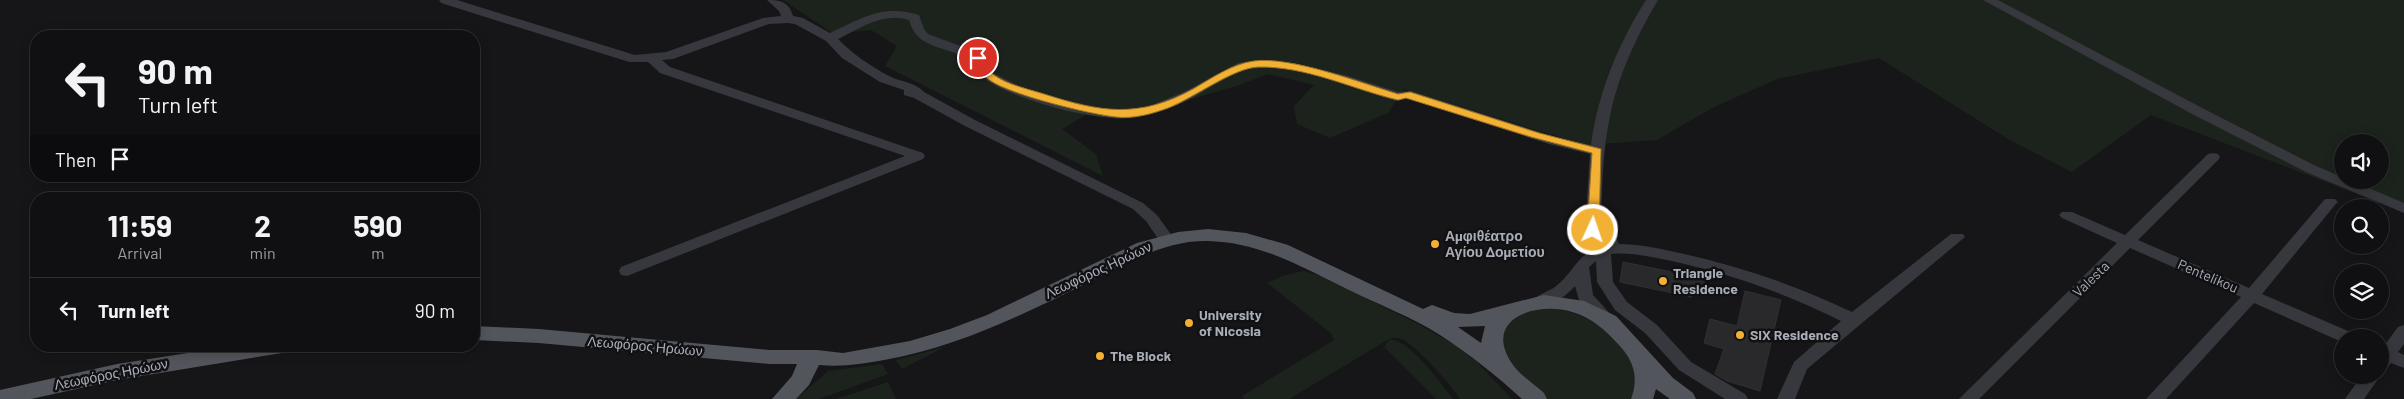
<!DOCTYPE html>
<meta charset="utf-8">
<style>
:root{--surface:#101012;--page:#1e1e20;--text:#f1f3f6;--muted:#9c9d9f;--line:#303032}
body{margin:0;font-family:Barlow,sans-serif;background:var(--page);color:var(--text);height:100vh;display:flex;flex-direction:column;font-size:19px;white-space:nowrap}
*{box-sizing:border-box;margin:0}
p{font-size:16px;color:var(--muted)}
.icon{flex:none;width:28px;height:28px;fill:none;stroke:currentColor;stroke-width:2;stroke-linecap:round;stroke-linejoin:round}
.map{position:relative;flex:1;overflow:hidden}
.drawer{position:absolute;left:30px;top:192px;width:450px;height:160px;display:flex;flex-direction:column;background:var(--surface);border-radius:20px;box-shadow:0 2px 12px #0003,0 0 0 1px var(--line)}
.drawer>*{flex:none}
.top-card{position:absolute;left:30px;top:30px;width:450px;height:152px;border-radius:20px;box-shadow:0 2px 12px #0003,0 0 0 1px var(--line);background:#101012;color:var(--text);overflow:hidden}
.fabs{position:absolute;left:2334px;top:134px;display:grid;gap:10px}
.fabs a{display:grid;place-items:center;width:55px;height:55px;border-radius:50%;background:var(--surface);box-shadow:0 2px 12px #0003,0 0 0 1px var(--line);font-size:25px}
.pin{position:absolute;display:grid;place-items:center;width:42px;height:42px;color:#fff;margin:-21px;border:2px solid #fff;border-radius:50%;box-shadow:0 1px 5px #0007}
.me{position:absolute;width:55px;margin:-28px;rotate:3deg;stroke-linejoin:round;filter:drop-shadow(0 0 4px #0008)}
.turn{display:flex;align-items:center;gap:18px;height:105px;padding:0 25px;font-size:22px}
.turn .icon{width:65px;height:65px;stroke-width:2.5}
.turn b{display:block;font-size:35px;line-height:42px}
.then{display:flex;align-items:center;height:48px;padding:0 25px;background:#0003;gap:10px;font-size:19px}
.eta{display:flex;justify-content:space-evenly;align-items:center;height:85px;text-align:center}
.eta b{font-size:30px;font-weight:700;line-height:35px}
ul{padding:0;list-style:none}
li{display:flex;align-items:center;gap:15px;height:65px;padding:0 25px;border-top:1px solid var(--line)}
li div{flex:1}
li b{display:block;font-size:19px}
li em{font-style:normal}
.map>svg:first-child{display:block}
.green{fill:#1c231d;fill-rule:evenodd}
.building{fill:#29292c;stroke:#303034}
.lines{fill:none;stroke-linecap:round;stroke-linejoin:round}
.minor{fill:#37383d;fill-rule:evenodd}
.major{fill:#53555c;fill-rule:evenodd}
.route{fill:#f2b134;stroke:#9d7322}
.poi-dot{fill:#f2b134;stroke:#111113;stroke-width:2}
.labels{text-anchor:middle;stroke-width:5;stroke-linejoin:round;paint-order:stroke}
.poi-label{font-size:14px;font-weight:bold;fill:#a8adb8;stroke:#111113;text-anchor:start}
.street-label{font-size:14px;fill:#a8adb8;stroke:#111113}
</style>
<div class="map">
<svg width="2404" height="399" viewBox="0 0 2404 399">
<rect width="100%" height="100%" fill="#161618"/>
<path class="green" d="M783,0H2404V212L2151,115L2072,172L2008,139L1879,58L1777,79L1714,107L1657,140L1585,145L1404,89L1388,113L1330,138L1297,124L1294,106L1314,85L1268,74L1237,86L1121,119L1087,114L1062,129L1096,154L1103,176L885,66L897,46L871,30L834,34ZM2342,142H2380V180H2342Z
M1304,271L1321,276L1420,325L1453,344L1477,362L1512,399H1460C1450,383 1420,350 1404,340C1400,337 1394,338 1389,339L1289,399H1244L1242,396L1334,340L1332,334L1267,283L1285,275Z
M1542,308C1588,309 1609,332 1637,364L1635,395L1630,399H1548L1534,391L1504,356L1501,337L1508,321L1526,311Z
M1389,340C1408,337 1442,385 1453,399H1436L1384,347Z
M945,347L902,369L896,360Z
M882,364L888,374L819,399H796L828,371Z
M888,382L896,399H836Z"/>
<path class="building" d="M1623,262L1706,279L1705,294L1693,291L1692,297L1620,282Z
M1745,291L1781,300L1760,391L1727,381L1715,374L1724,349L1704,343L1710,319L1737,326Z"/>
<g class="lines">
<path class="minor" d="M439,0H457L635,55L666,52L763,18L781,16L779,11L767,0C781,0 789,2 793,16L803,18L830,33C863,18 882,4 919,15L924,29L928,34L979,53L995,74L1019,86L1056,98L1105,109H1130L1150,106L1186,91L1238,63L1258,60L1298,64L1348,76L1398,92L1411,91L1558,138L1591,145C1598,93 1618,44 1646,0H1658C1636,37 1617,78 1609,121C1602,156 1602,192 1601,228L1616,237L1619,244C1638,244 1657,248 1675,252C1736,265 1796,285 1852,312L1951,234H1963L1965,237L1807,369L1795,399H1777L1794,362L1841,321C1787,294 1731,274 1672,261C1652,257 1631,252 1611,254L1613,282L1627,302L1657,325L1691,362L1745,394L1748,399H1725L1679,370L1645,333L1615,310L1597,282L1596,261L1589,267L1593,295L1614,318L1612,322H1600L1579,300L1575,286C1566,296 1548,310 1534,306L1532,302C1537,294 1548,292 1555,287C1575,272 1576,253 1603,246V242L1585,230L1590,154L1549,144L1406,98L1398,101C1352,90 1308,66 1259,68C1235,68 1206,92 1184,102C1167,110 1148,116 1130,118C1094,121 1019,101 988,81C979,76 978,64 969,59C947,46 917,50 909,20C883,12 861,28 838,39C853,54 870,66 889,76C900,82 916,82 924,92L975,120L1143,203L1157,215L1175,240L1173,243H1161L1146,221L1133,209L965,126L914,98L904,95V90L880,82L842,58L826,41L795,24L788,23L769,24L673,59L662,60L670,67L923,153L925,156L923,159L627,276L621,275L619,271L621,267L905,156L660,73L648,62H629L441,3Z
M1983,0H1998L2204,109L2316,166L2342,177V180H2350L2404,203V213L2306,172L2194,115Z
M2213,153L2218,154L2220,157L2218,160L2138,240L2249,288L2325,199H2335L2338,202L2335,205L2262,294L2355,334L2357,338H2342V342L2254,303L2166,399H2146L2241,297L2130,248L1979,399H1959L2117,243L2062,218L2059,215L2062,212H2072L2125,235L2208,154Z
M2404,325V344L2398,352L2404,355V368L2391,363L2386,369L2380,371V345L2384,346L2398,327Z
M2380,374L2381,375L2364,399H2345L2362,375Z"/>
<path class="major" d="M1208,229L1246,233L1288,245L1423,309L1432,305L1454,313L1470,314L1544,295L1584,301L1616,316L1673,378L1693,393L1696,399H1670L1656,389L1653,399H1631C1639,378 1634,360 1618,344C1605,330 1591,317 1572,312C1537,301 1483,318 1511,362C1518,374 1534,384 1544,393L1547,399H1522C1496,375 1469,354 1440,335C1412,317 1379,305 1349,290C1304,268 1260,242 1208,241C1165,240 1127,263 1089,282C1022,315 958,347 884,360C860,364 843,367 819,365L809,385L796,399H772L792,376L797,364H770L539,343L474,340V326L539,329L770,350H817L843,353L910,341L950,329L987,315L1137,243L1178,232ZM1485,326L1481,343L1458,327Z
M233,346H293L290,351L282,353L117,380L31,399H0V390L117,364Z"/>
</g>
<path class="route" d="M974,56H981C985,62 989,71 994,75C1008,85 1028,89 1044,94C1100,112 1138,119 1193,89C1212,78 1232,64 1254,61C1290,56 1362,83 1398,94L1410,92L1539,133L1601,149L1599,230L1593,234L1587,230L1592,153L1531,137L1406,98L1398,100C1352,89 1306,66 1258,67C1233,68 1194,98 1168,108C1152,114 1133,119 1116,117C1093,115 1000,93 986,77C981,72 977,65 973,58Z"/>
<g class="poi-dot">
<circle cx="1435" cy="244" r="5"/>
<circle cx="1663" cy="281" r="5"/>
<circle cx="1189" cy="323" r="5"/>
<circle cx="1740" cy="335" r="5"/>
<circle cx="1100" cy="356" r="5"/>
</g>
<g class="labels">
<g class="poi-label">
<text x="1445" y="241">Αμφιθέατρο<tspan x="1445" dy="16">Αγίου Δομετίου</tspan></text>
<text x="1673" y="278">Triangle<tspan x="1673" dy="16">Residence</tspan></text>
<text x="1199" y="320">University<tspan x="1199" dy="16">of Nicosia</tspan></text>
<text x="1750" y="340">SIX Residence</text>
<text x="1110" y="361">The Block</text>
</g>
<g class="street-label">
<text transform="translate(1098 270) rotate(-25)" y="5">Λεωφόρος Ηρώων</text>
<text transform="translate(2208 276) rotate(23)" y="5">Pentelikou</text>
<text transform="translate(2091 279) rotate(-44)" y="5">Valesta</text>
<text transform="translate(645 346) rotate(5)" y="5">Λεωφόρος Ηρώων</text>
<text transform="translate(111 374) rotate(-11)" y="5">Λεωφόρος Ηρώων</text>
</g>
</g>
</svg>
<div class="fabs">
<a><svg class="icon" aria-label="sound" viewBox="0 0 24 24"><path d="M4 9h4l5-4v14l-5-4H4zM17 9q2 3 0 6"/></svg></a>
<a><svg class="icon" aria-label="search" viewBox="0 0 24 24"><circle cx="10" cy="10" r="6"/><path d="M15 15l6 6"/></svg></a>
<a><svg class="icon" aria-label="layers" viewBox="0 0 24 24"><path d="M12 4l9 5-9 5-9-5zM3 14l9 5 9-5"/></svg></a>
<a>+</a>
</div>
<div class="pin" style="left:978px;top:58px;background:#d93025"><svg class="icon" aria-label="arrive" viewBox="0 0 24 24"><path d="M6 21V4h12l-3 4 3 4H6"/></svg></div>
<svg class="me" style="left:1593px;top:230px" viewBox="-20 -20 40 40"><circle r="17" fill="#f2b134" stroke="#fff" stroke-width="3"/><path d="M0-11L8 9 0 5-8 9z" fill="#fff"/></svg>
<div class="top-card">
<div class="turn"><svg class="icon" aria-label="left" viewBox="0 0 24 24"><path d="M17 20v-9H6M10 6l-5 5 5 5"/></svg><div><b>90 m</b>Turn left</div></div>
<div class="then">Then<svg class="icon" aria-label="arrive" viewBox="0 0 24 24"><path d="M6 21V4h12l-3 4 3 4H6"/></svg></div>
</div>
<section class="drawer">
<div class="eta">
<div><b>11:59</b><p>Arrival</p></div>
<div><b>2</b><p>min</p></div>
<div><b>590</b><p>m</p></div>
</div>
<ul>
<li><svg class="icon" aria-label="left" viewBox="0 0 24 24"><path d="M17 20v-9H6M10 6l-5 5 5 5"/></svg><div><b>Turn left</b></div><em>90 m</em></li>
</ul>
</section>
</div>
